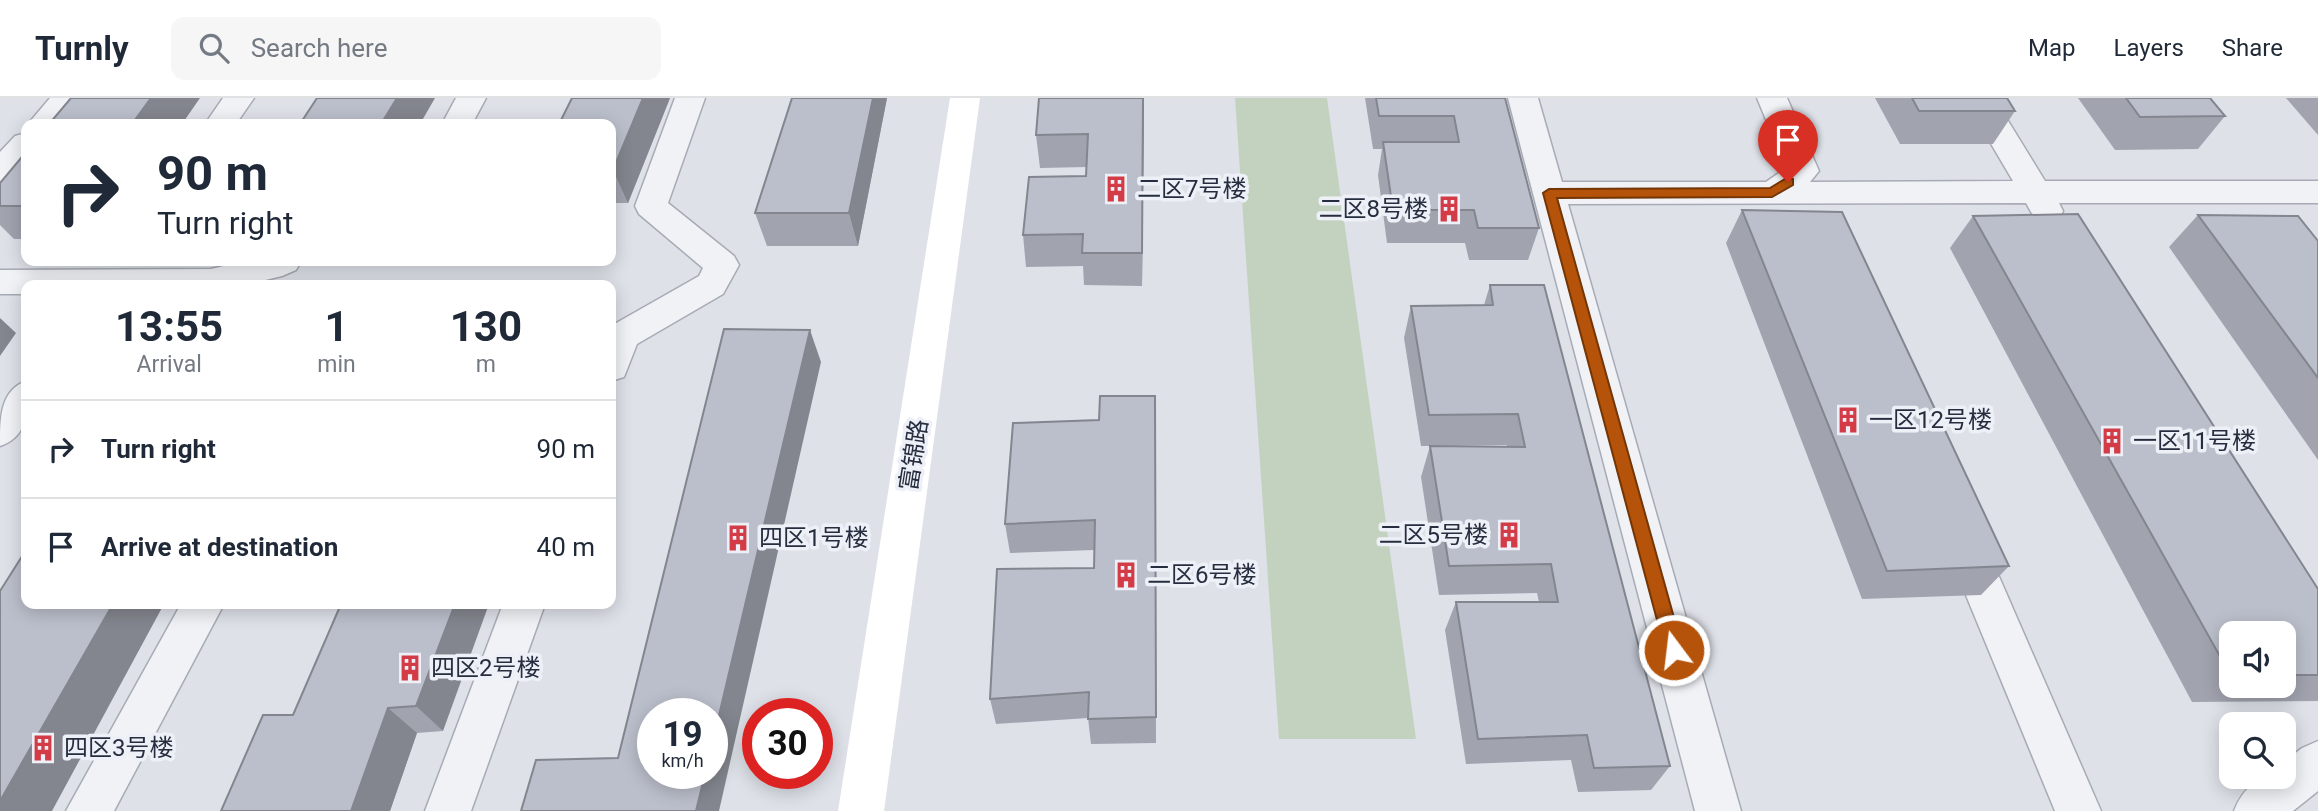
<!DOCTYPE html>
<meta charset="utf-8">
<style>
:root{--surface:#fff;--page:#f6f6f7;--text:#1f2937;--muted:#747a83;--line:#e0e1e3}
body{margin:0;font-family:Roboto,"Noto Sans SC",sans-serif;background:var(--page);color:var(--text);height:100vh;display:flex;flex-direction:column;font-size:26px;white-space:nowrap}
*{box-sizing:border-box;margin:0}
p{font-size:23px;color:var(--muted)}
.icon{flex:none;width:38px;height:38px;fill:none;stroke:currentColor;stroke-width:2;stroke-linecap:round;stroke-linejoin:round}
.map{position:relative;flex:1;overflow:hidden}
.side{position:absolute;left:21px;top:182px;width:595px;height:329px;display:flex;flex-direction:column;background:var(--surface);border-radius:14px;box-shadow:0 4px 18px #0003}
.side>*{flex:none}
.guide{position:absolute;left:21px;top:21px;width:595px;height:147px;border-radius:14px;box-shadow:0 4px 18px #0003;background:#fff;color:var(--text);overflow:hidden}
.buttons{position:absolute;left:2219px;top:523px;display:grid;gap:14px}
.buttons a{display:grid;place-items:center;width:77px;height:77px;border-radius:14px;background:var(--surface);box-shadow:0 4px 18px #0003;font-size:35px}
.speed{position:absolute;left:637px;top:600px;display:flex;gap:14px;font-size:35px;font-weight:700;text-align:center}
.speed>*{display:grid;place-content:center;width:91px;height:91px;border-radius:50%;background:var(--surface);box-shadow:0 4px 18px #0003;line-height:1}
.speed small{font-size:18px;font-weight:400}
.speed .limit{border:10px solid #d22;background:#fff;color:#111}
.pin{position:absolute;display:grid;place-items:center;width:60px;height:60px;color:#fff;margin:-72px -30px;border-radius:50% 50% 50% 0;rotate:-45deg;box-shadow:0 0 7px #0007}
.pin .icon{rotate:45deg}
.me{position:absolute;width:77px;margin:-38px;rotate:345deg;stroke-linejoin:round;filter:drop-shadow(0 0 5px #0008)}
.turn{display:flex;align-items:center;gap:24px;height:147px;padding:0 21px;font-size:32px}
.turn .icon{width:91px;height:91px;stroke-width:2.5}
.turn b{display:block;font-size:49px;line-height:60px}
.eta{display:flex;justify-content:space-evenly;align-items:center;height:119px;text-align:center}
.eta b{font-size:42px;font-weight:700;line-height:49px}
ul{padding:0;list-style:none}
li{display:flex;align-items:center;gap:21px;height:98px;padding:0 21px;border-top:2px solid var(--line)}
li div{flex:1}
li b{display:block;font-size:26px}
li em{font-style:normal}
header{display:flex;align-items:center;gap:42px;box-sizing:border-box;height:98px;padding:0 35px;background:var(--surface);border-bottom:2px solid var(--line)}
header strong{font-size:33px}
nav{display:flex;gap:38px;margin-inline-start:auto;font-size:24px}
.search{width:490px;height:63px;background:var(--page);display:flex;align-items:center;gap:18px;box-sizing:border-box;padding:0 24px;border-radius:14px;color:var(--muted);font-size:26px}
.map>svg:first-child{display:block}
.green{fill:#c2d2be}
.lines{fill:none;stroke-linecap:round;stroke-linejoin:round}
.street-casing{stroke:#a7abb5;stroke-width:3}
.street{fill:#f0f2f6;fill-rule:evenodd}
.secondary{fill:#fff;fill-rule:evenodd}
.wall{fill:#a1a4af;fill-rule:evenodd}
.shaded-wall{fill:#83868e}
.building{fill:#bbbfcb;stroke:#83868e;stroke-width:2}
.route{fill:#b45309;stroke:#753606;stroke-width:2}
.labels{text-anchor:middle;stroke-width:7;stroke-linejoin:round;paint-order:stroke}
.poi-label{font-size:24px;fill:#262d3f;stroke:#edf0f6;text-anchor:start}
.street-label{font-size:24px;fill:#262d3f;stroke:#edf0f6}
</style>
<header>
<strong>Turnly</strong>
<div class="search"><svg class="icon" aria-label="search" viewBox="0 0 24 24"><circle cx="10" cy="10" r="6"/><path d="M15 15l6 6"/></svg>Search here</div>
<nav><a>Map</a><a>Layers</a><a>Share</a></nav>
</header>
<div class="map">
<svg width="2318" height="713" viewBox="0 0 2318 713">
<rect width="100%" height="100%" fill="#dee1e8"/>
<path class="green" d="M1235,0H1327L1416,641H1279Z"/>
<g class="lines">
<g class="street-casing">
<path id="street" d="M50,0H82L60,26H28Z
M223,0H254L236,26H205Z
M456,0H486L472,26H442Z
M675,0H705L668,105L734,158L739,167L723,196L637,246L624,279L611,283V228L699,178L703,170L639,116L635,108Z
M1508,0H1538L1562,84H1766L1786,70L1757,0H1787L1819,73L1810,84L2013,83L1964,0H1994L2045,83H2318V105H2059L2063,113L2059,121L2047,124L2035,121L2026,105L1568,106L1741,713H1695Z
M26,35V64L11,81L0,84V54L15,38Z
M245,163H301L296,172L282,178L245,187H26V196H0V172L211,171Z
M26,283C27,310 30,338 0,348C0,320 0,293 26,283Z
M1964,427L1978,432L1984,444L2101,713H2055L1944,444L1950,432Z
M181,506H224L114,713H66Z
M503,506H545L471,713H425Z
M2318,643V693L2293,713H2234C2244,688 2257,679 2284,679V664L2302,650Z"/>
</g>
<use href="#street" class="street"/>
<path class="secondary" d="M950,0H980L884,713H838Z"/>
</g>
<path class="wall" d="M670,0L628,105H611V26Z
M792,0H887L858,148H767L755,115Z
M1144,0L1142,188L1084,187L1083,168L1026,169L1023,137L1086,78V69L1040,70L1036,37Z
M1365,0H1505L1539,130L1528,162H1469L1465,145H1387L1378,77L1382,51H1373Z
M1875,0H2007L2015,13L1993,46H1900Z
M2078,0H2210L2225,18L2198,51L2115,52Z
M2286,0H2318V37Z
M26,54V141H14L0,127V85Z
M1742,112L2009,468L1981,497L1862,501L1726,145Z
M2198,117L2318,143V362L2169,149Z
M1973,118L2318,491V603L2192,604L1950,150ZM2231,536H2284V588H2231Z
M1490,187L1670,668L1651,692L1578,694L1571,662L1466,666L1445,532L1456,504H1539L1537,495L1439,497L1421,379L1430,348L1507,349V347L1421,348L1404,240L1411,208L1484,207Z
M1155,298L1156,645L1091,646L1088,620L996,626L990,601L1094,470V452L1010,455L1005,426L1099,322Z
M341,506L443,633L417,635L390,713H221L293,617Z"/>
<path class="shaded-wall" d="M151,0H200L182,26H132Z
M397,0H435L420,26H381Z
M643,0H670L628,105L613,72Z
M873,0H887L858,148L849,115Z
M1143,0H1144L1142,188V155Z
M0,220L16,235L0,258Z
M810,232L821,264L719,713H696L705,676H712V647Z
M113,506H164L52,713H0V703Z
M455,506H489L443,633L416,608Z
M388,610L417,635L390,713H351Z"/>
<path class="building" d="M71,0H151L132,26H49Z
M317,0H397L381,26H300Z
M572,0H643L613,72H611V26H559Z
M792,0H873L849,115H755Z
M1039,0H1143L1142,155H1082L1083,136L1023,137L1029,79L1086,78L1088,36L1036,37Z
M1376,0H1505L1539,130H1478L1474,112H1393L1383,44H1459L1454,18H1379Z
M1912,0H2007L2015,13H1919Z
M2126,0H2210L2225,18L2140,19Z
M26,54V108H0V85Z
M1742,112L1842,114L2009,468L1887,473Z
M2078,116L2318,491V577H2284V536H2231V578L1973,118Z
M2198,117L2298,118L2318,143V280Z
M1490,187H1544L1670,668L1594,670L1587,637L1478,641L1456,504H1558L1551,466L1449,468L1430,348L1525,349L1518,316L1429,317L1411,208L1493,207Z
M724,231L810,232L712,647V616H653V676H705L696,713H521L536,662L618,660Z
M1100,298H1155L1156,619L1088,621L1089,594L990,601L997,471L1094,470L1095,422L1005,426L1013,325L1099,322Z
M26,452V506H113L0,703V493Z
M341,506H455L416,608L388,610L351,713H221L263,617H293Z"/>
<path class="route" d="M1788,79L1793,81V87L1772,99L1557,100L1683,552L1680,558L1674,560L1667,558L1665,552L1543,95L1549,91L1770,90Z"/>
<defs>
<g id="building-bare" transform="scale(2.1)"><path d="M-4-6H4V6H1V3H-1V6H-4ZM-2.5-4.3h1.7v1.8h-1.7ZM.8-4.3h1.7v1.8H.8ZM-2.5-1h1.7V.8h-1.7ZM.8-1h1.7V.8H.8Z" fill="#d33c46" stroke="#edf0f6" stroke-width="2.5" paint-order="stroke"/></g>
</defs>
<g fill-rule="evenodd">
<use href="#building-bare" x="1116" y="91"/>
<use href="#building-bare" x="1449" y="111"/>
<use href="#building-bare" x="1848" y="322"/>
<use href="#building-bare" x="2112" y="343"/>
<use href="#building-bare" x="1509" y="437"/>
<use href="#building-bare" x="738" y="440"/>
<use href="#building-bare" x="1126" y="477"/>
<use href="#building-bare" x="410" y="570"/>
<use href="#building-bare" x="43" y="650"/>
</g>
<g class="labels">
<g class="poi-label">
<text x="1137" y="99">二区7号楼</text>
<text x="1428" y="119" text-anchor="end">二区8号楼</text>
<text x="1869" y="330">一区12号楼</text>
<text x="2133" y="351">一区11号楼</text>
<text x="1488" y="445" text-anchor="end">二区5号楼</text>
<text x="759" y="448">四区1号楼</text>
<text x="1147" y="485">二区6号楼</text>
<text x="431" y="578">四区2号楼</text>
<text x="64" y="658">四区3号楼</text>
</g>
<g class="street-label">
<text transform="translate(914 357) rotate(-81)" y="8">富锦路</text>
</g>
</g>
</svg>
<div class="buttons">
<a><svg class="icon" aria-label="sound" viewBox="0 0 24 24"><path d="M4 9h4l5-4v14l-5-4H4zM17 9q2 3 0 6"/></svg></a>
<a><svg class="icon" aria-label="search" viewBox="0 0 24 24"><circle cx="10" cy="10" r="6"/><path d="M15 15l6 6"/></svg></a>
</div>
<div class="speed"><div>19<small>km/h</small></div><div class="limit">30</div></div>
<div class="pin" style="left:1788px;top:84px;background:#d93025"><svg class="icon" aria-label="arrive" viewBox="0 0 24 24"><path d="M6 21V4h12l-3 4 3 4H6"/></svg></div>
<svg class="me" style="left:1674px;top:552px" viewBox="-20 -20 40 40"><circle r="17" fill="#b45309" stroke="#fff" stroke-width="3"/><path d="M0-11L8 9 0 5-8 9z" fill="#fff"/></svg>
<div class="guide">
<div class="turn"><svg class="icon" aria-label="right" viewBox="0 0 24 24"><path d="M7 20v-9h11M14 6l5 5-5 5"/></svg><div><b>90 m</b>Turn right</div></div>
</div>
<section class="side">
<div class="eta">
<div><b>13:55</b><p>Arrival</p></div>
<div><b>1</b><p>min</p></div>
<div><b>130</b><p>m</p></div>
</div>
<ul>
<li><svg class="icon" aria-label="right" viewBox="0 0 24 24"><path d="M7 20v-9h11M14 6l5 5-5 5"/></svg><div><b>Turn right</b></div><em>90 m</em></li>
<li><svg class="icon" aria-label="arrive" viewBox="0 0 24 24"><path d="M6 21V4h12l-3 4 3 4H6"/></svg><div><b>Arrive at destination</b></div><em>40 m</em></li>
</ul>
</section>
</div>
